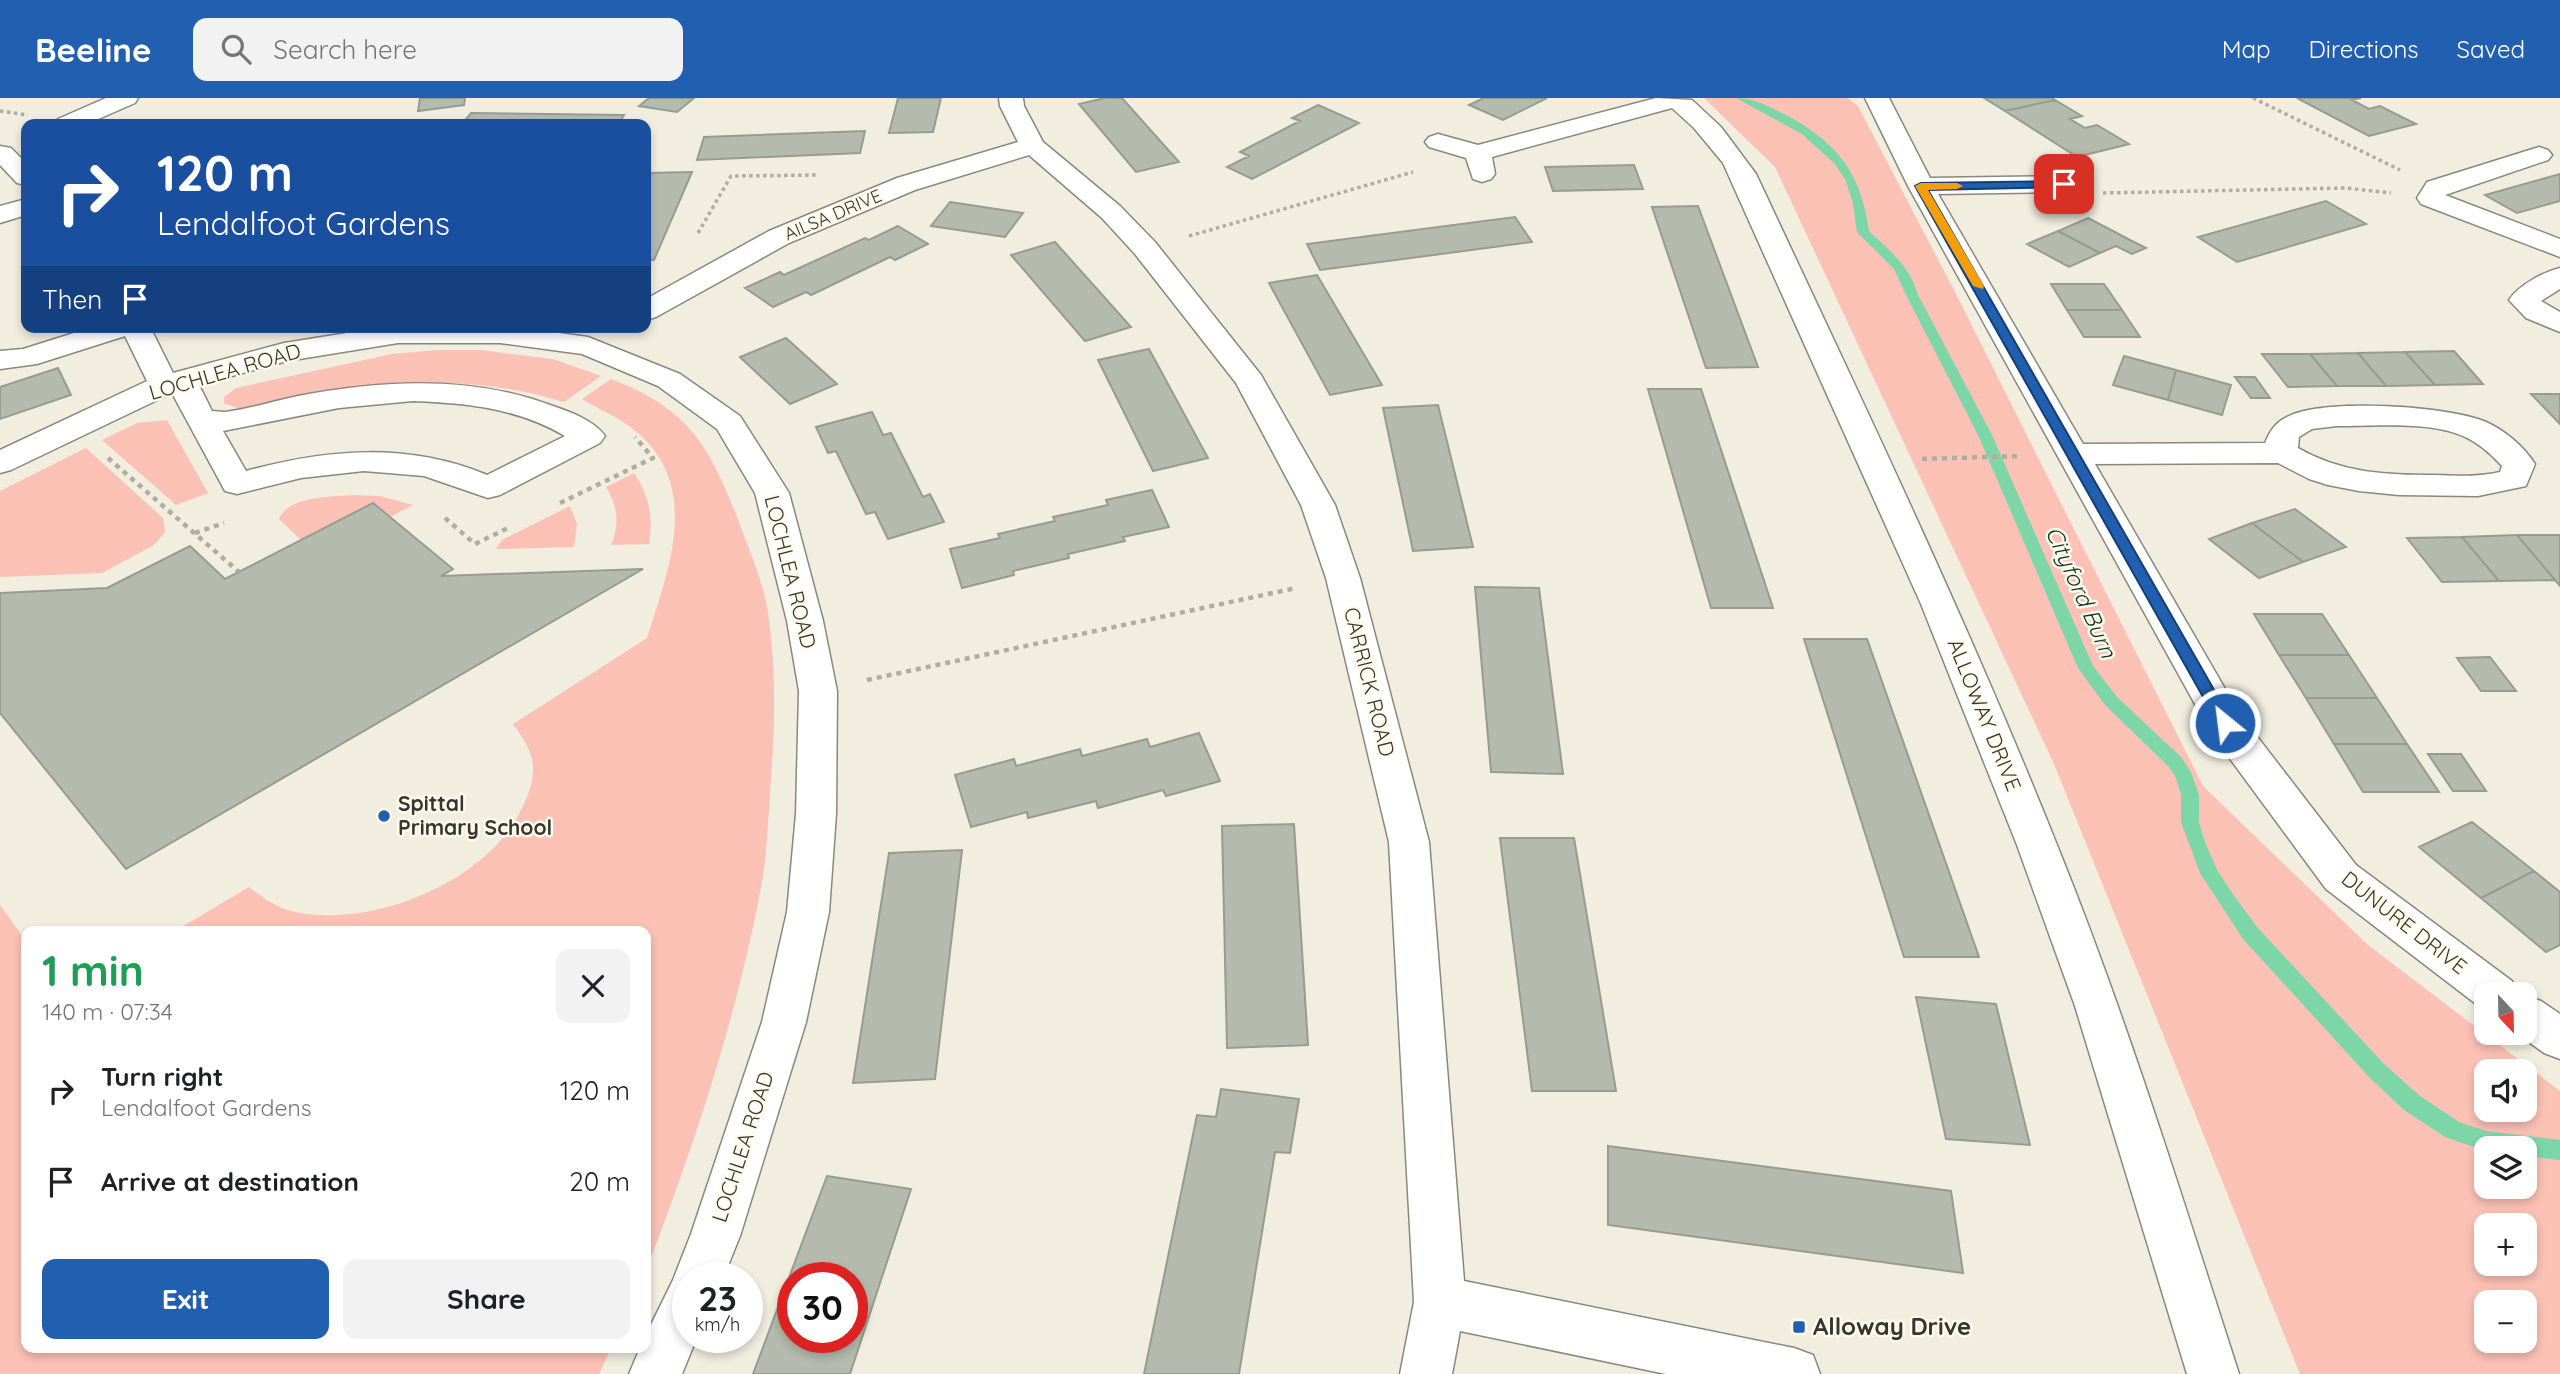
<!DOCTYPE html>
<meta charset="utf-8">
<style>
:root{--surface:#fff;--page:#f2f2f2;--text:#202124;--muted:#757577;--accent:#215fb0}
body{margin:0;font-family:Quicksand,sans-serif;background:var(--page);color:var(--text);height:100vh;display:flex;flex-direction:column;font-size:26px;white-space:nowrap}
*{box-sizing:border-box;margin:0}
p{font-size:23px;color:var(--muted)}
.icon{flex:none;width:38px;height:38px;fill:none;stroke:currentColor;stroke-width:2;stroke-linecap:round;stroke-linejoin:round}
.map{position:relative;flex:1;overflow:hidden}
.drawer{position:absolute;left:21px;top:828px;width:630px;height:427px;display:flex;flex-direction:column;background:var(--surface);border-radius:14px;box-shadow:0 4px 10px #0003}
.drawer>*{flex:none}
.banner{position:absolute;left:21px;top:21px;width:630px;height:214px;border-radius:14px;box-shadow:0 4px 10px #0003;background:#1a4fa0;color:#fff;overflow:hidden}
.needle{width:46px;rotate:158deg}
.fabs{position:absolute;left:2474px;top:884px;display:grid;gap:14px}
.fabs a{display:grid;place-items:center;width:63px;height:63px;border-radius:14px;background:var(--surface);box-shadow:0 4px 10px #0003;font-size:35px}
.speed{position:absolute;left:672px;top:1164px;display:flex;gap:14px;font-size:35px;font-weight:700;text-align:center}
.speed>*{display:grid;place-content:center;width:91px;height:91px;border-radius:50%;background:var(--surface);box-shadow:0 4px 10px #0003;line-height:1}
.speed small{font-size:18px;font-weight:400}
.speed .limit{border:10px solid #d22;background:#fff;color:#111}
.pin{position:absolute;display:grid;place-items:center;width:60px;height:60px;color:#fff;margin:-30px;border-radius:14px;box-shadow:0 4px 10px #0006}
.me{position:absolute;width:77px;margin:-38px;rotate:331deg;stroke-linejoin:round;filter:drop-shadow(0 0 5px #0008)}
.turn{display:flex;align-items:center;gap:24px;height:147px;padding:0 21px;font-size:32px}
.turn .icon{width:91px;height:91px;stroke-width:2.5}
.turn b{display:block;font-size:49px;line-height:60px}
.then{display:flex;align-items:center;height:66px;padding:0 21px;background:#0003;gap:14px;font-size:26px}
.round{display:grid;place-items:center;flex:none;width:74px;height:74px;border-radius:14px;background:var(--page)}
.head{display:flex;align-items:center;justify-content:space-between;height:119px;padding:0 21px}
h1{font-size:42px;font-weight:700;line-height:52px;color:#1e9e55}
.button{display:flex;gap:14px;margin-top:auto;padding:14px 21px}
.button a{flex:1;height:80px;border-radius:14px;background:var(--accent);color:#fff;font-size:28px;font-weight:700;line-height:80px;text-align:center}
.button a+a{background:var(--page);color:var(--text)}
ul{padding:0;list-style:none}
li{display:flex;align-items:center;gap:21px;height:91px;padding:0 21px}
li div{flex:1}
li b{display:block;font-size:26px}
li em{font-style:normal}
header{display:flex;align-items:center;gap:42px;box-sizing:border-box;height:98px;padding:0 35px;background:var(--accent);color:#fff}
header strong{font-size:33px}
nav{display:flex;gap:38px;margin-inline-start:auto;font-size:24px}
.search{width:490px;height:63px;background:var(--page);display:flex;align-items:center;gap:18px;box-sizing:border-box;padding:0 24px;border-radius:14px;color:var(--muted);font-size:26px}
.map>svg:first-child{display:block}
.green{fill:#fcc1b5;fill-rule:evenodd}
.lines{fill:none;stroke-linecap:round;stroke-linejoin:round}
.stream{fill:#7cd6a8;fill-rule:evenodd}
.building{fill:#b4bbae;stroke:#969c90;stroke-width:2;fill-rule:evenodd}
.minor-casing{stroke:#8b887b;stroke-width:3}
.path-far1{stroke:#afaca1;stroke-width:3.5;stroke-dasharray:3.5 3.5;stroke-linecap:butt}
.path{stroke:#afaca1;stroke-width:4.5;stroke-dasharray:5 5;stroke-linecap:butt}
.minor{fill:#fff;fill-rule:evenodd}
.route{fill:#215fb0;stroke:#153e72;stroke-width:2}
.slow{fill:#f59e0b}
.poi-dot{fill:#215fb0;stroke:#fefbec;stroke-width:2.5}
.labels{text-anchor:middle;stroke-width:5;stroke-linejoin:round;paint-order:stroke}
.far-street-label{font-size:18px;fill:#36352f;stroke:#fefbec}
.street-label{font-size:21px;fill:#36352f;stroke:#fefbec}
.poi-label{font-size:21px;font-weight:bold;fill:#36352f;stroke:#fefbec;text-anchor:start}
.water-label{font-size:23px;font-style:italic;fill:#0d3623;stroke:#fefbec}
.near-poi-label{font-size:24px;font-weight:bold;fill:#36352f;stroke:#fefbec;text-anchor:start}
</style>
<header>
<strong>Beeline</strong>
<div class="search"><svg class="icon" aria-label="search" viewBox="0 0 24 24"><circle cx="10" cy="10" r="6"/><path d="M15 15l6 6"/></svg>Search here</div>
<nav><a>Map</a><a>Directions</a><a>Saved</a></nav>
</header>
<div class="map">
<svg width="2560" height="1276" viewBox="0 0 2560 1276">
<rect width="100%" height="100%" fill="#f1eddf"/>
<path class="green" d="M1704,0H1847L1858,8L1954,192L2203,688L2368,847L2560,993V1276H2300L2054,666L1775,69ZM2487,973H2525V1012H2487ZM2525,1050V1088H2487V1050ZM2525,1127V1166H2487V1127ZM2487,1204H2525V1242H2487Z
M438,252H481L553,261L601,278L564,304C455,270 363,288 254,311H240L224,305V299L236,290L392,256Z
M611,281C690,311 710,349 739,424C749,452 762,481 767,509C777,571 775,632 770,694C768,723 767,754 762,784C738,916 694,1048 646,1173V833H175L249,789C263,800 277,810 295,814C372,830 484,785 520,714C527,700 534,685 533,668C532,652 522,639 513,626L647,540C669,471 703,386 633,331C618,319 598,311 582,301Z
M167,322L208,395L176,407L102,342L137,325Z
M86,350L163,420L165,434L154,447L102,475L0,479V393Z
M634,375C650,399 653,418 649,446L611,447C620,425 618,409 606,389Z
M354,397L380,398L413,407L390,419L373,405L301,442L279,421C289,397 332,399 354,397Z
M570,408L577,426L574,449L496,451L502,442Z
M0,807L26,843V1250H611L599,1276H0Z"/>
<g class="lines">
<path class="stream" d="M1736,0C1753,0 1766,7 1782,15C1835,42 1861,73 1869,133C1890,153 1910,168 1918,197L1992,337L2093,568L2117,599L2181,659L2191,674L2199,697V724L2205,744L2217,772L2235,799L2257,829L2384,966L2420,998L2459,1024L2486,1033L2560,1042V1062L2525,1058V1050H2487L2486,1053L2445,1039L2404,1012L2370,980L2243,841L2200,775L2181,724V697L2176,680L2169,669L2105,607L2078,570L1978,337L1906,197L1894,171L1857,134L1853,106L1846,83L1835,66L1802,36Z"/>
</g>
<path class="building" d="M420,0H465L464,7L418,13Z
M649,0H694L677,14L639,8Z
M898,0H941L933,34L889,35Z
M1105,0H1122L1179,64L1136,74L1079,6Z
M1484,0H1547L1503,22L1469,7Z
M1984,0H2052L2055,2L2005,13Z
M2297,0H2361L2352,2L2369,11L2380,8L2416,26L2369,38Z
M2055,2L2082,18L2070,21L2085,30L2097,27L2129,46L2077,59L2005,13Z
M1318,7L1359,25L1252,81L1227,69L1249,58L1240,54L1300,23L1292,20Z
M471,15L624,17L618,26H462Z
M865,33L860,55L697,62L704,39Z
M1634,67L1643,91L1553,93L1545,69Z
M692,74L654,162H646V75Z
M2560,76V103L2517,115L2485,97Z
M2326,103L2366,126L2237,164L2198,139Z
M950,104L1023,115L1005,139L931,128Z
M1698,108L1758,269L1706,270L1652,109Z
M1515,119L1532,144L1320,172L1307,146Z
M2088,120L2130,142L2146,150L2132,156L2116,148L2100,155L2058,133Z
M898,128L928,146L895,162L890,159L811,197L806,194L773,209L745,190L780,174L784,177L865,140L869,142Z
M2058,133L2100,155L2069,169L2027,146Z
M1055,144L1131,229L1085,243L1011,157Z
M1317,177L1382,287L1330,297L1269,185Z
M2051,186H2104L2122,212H2067Z
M2067,212H2122L2140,239H2084Z
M786,240L837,286L790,306L740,259Z
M1149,251L1208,360L1153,373L1098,262Z
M2454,253L2483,286L2435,287L2405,254Z
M2405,254L2435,287L2386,288L2358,255Z
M2358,255L2386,288H2337L2310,256Z
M2262,256H2310L2337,288L2288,289Z
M2124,258L2176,272L2168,302L2113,287Z
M58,270L71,297L0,321V289Z
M2176,272L2231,287L2222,317L2168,302Z
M2235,279H2255L2270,300H2251Z
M1648,291H1701L1773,510H1711Z
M2531,296H2560V326Z
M1438,307L1473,449L1413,453L1383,310Z
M872,314L883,337L891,335L923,399L930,396L944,424L888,441L875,414L866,416L836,353L828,355L816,329Z
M1152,392L1169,429L1123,439L1125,443L1068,456L1069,460L1013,473L1014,477L962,490L950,451L1000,440L998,436L1055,423L1053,419L1108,407L1106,402Z
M373,405L453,471L441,478L643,471L126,771L0,615V495L107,490L190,448L225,481Z
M2295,411L2346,449L2303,464L2252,425Z
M2252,425L2303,464L2259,480L2209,441Z
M2517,437L2555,482L2499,483L2462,439Z
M2517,437H2560V488L2555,482Z
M2462,439L2499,483L2442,484L2407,440Z
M1475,489L1539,490L1563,676L1491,674Z
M2254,516H2322L2349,557H2279Z
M1804,541H1867L1979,859H1904Z
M2279,557H2349L2377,600H2306Z
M2490,559L2516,593H2481L2457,560Z
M2306,600H2377L2407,646H2334Z
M1199,635L1220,683L1166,698L1163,692L1098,710L1096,703L1028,720L1027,714L971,729L955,677L1014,661L1016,668L1080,651L1082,658L1147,641L1150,649Z
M2334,646H2407L2439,694H2363Z
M2428,656H2461L2486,693H2453Z
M2472,724L2534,773L2481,800L2419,749Z
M1294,726L1308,947L1227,950L1222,728Z
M1500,740H1574L1616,993H1532Z
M962,752L935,981L853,985L889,755Z
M2534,773L2560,794V847L2546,854L2481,800Z
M1916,899L1996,906L2030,1047L1946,1041Z
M1221,991L1299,1001L1290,1055L1275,1054L1239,1276H1144L1197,1017L1216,1019Z
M1608,1048L1951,1093L1963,1175L1608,1127Z
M827,1078L911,1091L850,1276H753ZM793,1180H852V1239H793Z"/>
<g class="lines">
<g class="minor-casing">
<path id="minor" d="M106,0H138L135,5L87,26H55L58,21Z
M999,0H1023L1024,8L1043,44L1120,108L1155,144L1261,277L1335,407L1360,480L1429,744L1464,1183L1794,1250L1813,1257L1820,1276H1666L1460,1233L1452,1276H1400L1414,1204L1389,744L1326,480L1301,407L1236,285L1135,156L1102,120L1029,57L915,92L789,145L656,219L646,222V201L769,133L897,80L1018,44L1000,8Z
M1656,0L1692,2L1721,29L1756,76C1860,298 1966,519 2057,747C2127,920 2182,1099 2239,1276H2187L2075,908L2017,747L1921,506L1723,65L1694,30L1672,10L1492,59L1495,76L1491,81L1482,84L1473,81L1466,60L1429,49L1425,44L1429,39L1438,36L1478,47Z
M1865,0H1889L1930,80L2064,78L2073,80L2077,86L2073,92L2064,94L1938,96L2083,346L2265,345C2270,332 2276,324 2289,318C2326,300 2449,308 2486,324C2506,333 2524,349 2535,366L2526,388L2478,398L2399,397L2359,393L2328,387L2309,381L2278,365L2095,366L2239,615L2356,767L2512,883L2518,896H2487V912L2480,909L2326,791L2211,635L1908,88ZM2337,328C2373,328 2430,323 2463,338C2479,345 2491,356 2502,368L2500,374C2479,379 2456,378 2435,377C2386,377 2341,375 2298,350L2299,339L2312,331Z
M0,48L11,50L26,65V87L17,85L0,67Z
M2539,49L2548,52L2552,57L2548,62L2445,97L2560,141V159L2421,106L2417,100L2427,84Z
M26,101V117L0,125V108Z
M2560,170V191L2541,203L2560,214V234L2526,220L2509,202C2518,188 2543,174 2560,170Z
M93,229H150L173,275L284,245L385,229H515L588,239L680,276L740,318L789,395L823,523L837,593L836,716L829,814L806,924L740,1138L723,1180H688V1239H697L682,1276H629L640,1250H646V1237L673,1182L691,1136L762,924L787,814L796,716L799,593L787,523L755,395L717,331L658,288L582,256L500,245H398L287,263L199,287L212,313L225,314C250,311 273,303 298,298C381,282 470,277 550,307C568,313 594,322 605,338L600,345L500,397L488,400L424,378L364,373L301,380L237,396L225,393L172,295L11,372L0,375V352L147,283L125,238L37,266L0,271V253L23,251ZM413,303C467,305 517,310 565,338L487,377C408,344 327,351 246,373L223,333L339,310Z
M2525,898L2541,903L2560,916V961L2544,955L2515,934H2525Z"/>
</g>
<path class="path-far1" d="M2253,0L2400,72
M0,13L28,17
M2103,95L2346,90L2391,95
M698,135L731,78L817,77
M1189,138L1413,74"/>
<path class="path" d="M108,360L239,474
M1922,361L2022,358
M560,405L653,360L635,339
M445,420L475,446L508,430
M195,435L224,425
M867,582L1296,490"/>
<use href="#minor" class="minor"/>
</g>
<path class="route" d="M2064,83L2070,86L2068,89L1928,92L2233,625L2225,631L2220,629L1915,88L1921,85Z"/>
<path class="slow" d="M1921,85H1957L1963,88L1957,91L1928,92L1984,188L1983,191L1973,188L1915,88Z"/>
<g class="poi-dot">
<circle cx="384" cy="718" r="7"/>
<rect x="1792" y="1222" width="14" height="14" rx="3.5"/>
</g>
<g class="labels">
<g class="far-street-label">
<text transform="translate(833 117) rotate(-23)" y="6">AILSA DRIVE</text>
</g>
<g class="street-label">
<text transform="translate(225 274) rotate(-16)" y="7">LOCHLEA ROAD</text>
<text transform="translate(790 474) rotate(76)" y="7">LOCHLEA ROAD</text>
<text transform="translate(1369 584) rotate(76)" y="7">CARRICK ROAD</text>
<text transform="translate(1984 617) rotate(68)" y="7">ALLOWAY DRIVE</text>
<text transform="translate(2404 825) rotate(38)" y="7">DUNURE DRIVE</text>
<text transform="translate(743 1049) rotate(-72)" y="7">LOCHLEA ROAD</text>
</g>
<g class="poi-label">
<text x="398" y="713">Spittal<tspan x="398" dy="24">Primary School</tspan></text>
</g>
<g class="water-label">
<text transform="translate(2081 494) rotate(66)" y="8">Cityford Burn</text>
</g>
<g class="near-poi-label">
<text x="1813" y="1237">Alloway Drive</text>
</g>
</g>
</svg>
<div class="fabs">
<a><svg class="needle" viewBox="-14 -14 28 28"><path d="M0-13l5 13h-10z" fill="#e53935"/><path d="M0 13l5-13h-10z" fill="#757577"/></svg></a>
<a><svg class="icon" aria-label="sound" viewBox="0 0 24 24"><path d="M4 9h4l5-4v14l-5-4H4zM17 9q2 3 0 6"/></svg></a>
<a><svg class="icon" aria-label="layers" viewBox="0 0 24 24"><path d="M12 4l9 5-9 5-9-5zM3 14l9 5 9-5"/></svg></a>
<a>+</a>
<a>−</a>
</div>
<div class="speed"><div>23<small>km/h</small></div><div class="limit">30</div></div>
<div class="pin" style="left:2064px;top:86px;background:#d93025"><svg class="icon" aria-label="arrive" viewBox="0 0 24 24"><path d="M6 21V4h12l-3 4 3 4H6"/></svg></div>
<svg class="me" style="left:2225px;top:625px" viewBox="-20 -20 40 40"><circle r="17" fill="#215fb0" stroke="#fff" stroke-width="3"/><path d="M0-11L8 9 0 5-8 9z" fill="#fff"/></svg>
<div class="banner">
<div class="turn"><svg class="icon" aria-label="right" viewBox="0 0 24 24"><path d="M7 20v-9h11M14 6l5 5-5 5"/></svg><div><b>120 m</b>Lendalfoot Gardens</div></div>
<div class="then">Then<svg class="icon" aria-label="arrive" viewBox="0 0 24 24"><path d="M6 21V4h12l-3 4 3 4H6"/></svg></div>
</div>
<section class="drawer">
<div class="head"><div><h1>1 min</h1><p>140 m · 07:34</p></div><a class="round"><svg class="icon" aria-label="close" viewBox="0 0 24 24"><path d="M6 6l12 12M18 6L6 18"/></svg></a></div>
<ul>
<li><svg class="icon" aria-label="right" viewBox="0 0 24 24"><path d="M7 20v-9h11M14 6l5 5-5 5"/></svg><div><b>Turn right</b><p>Lendalfoot Gardens</p></div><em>120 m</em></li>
<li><svg class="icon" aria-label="arrive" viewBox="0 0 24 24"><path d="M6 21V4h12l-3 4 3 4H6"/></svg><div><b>Arrive at destination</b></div><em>20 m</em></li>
</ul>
<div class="button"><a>Exit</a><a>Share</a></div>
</section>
</div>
